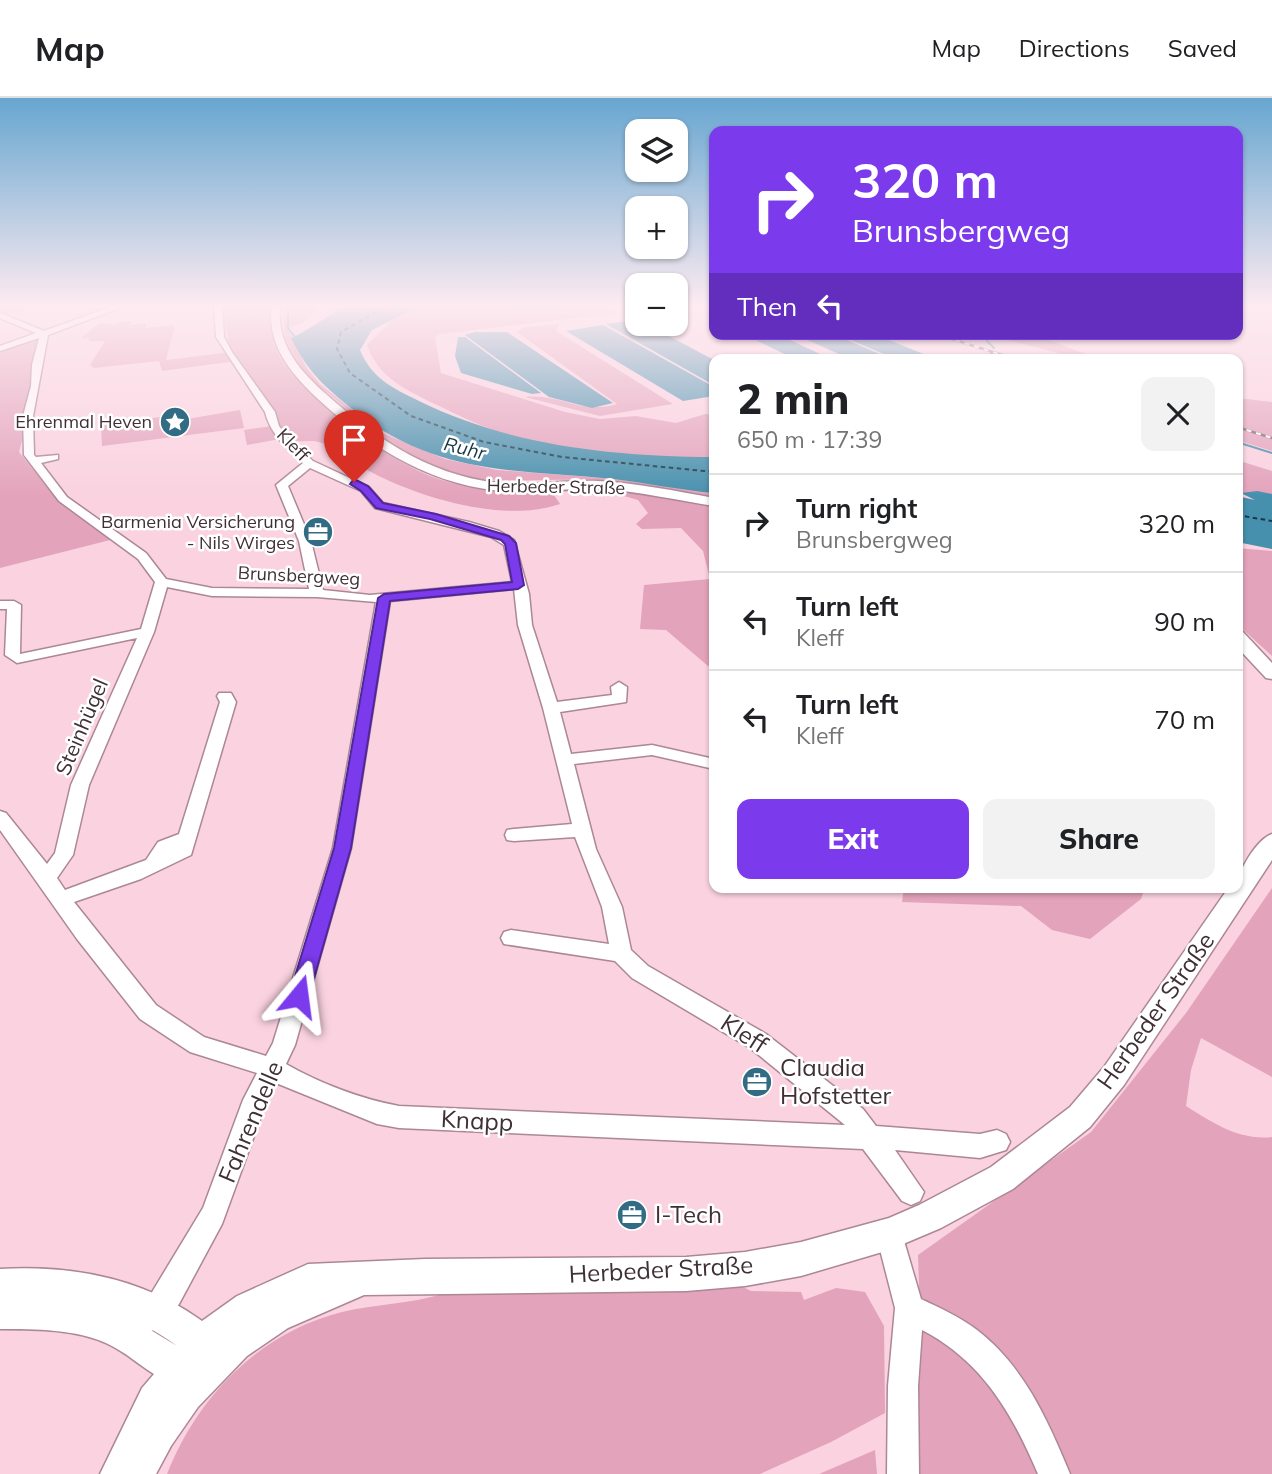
<!DOCTYPE html>
<meta charset="utf-8">
<style>
:root{--surface:#fff;--page:#f2f2f2;--text:#202124;--muted:#757577;--line:#e0e0e0;--accent:#7c3aed}
body{margin:0;font-family:Mulish,sans-serif;background:var(--page);color:var(--text);height:100vh;display:flex;flex-direction:column;font-size:26px;white-space:nowrap}
*{box-sizing:border-box;margin:0}
p{font-size:23px;color:var(--muted)}
.icon{flex:none;width:38px;height:38px;fill:none;stroke:currentColor;stroke-width:2;stroke-linecap:round;stroke-linejoin:round}
.map{position:relative;flex:1;overflow:hidden}
.panel{position:absolute;left:709px;top:256px;width:534px;height:539px;display:flex;flex-direction:column;background:var(--surface);border-radius:14px;box-shadow:0 2px 5px #0004}
.panel>*{flex:none}
.hud{position:absolute;left:709px;top:28px;width:534px;height:214px;border-radius:14px;box-shadow:0 2px 5px #0004;background:#7c3aed;color:#fff;overflow:hidden}
.fabs{position:absolute;left:625px;top:21px;display:grid;gap:14px}
.fabs a{display:grid;place-items:center;width:63px;height:63px;border-radius:14px;background:var(--surface);box-shadow:0 2px 5px #0004;font-size:35px}
.pin{position:absolute;display:grid;place-items:center;width:60px;height:60px;color:#fff;margin:-72px -30px;border-radius:50% 50% 50% 0;rotate:-45deg;box-shadow:0 0 7px #0007}
.pin .icon{rotate:45deg}
.me{position:absolute;width:77px;margin:-38px;rotate:16deg;stroke-linejoin:round;filter:drop-shadow(0 0 5px #0008)}
.turn{display:flex;align-items:center;gap:24px;height:147px;padding:0 28px;font-size:32px}
.turn .icon{width:91px;height:91px;stroke-width:2.5}
.turn b{display:block;font-size:49px;line-height:60px}
.then{display:flex;align-items:center;height:66px;padding:0 28px;background:#0003;gap:14px;font-size:26px}
.round{display:grid;place-items:center;flex:none;width:74px;height:74px;border-radius:14px;background:var(--page)}
.overview{display:flex;align-items:center;justify-content:space-between;height:119px;padding:0 28px}
h1{font-size:42px;font-weight:800;line-height:52px}
.action{display:flex;gap:14px;margin-top:auto;padding:14px 28px}
.action a{flex:1;height:80px;border-radius:14px;background:var(--accent);color:#fff;font-size:28px;font-weight:800;line-height:80px;text-align:center}
.action a+a{background:var(--page);color:var(--text)}
ul{padding:0;list-style:none}
li{display:flex;align-items:center;gap:21px;height:98px;padding:0 28px;border-top:2px solid var(--line)}
li div{flex:1}
li b{display:block;font-size:26px}
li em{font-style:normal}
header{display:flex;align-items:center;gap:42px;box-sizing:border-box;height:98px;padding:0 35px;background:var(--surface);border-bottom:2px solid var(--line)}
header strong{font-size:33px}
nav{display:flex;gap:38px;margin-inline-start:auto;font-size:24px}
.map>svg:first-child{display:block}
.green{fill:#e3a3bb}
.water{fill:#4690ad}
.lines{fill:none;stroke-linecap:round;stroke-linejoin:round}
.stream{stroke:#4690ad;stroke-width:2}
.ferry{stroke:#173947;stroke-width:2;stroke-dasharray:4.5 3.5;stroke-linecap:butt}
.minor-casing{stroke:#ac8795;stroke-width:3}
.major-casing{stroke:#ac8795;stroke-width:3}
.minor{fill:#fff;fill-rule:evenodd}
.major{fill:#fff;fill-rule:evenodd}
.rail-casing{stroke:#7f676f;stroke-width:2.5}
.rail{stroke:#fff;stroke-width:2;stroke-dasharray:5;stroke-linecap:butt}
.route{fill:#7c3aed;stroke:#51269a;stroke-width:2}
.labels{text-anchor:middle;stroke-width:5;stroke-linejoin:round;paint-order:stroke}
.far-poi-label{font-size:18px;fill:#3f3035;stroke:#fff;text-anchor:end}
.far-street-label{font-size:18px;fill:#3f3035;stroke:#fff}
.far-water-label{font-size:19px;font-style:italic;fill:#173947;stroke:#fff}
.street-label{font-size:21px;fill:#3f3035;stroke:#fff}
.near-street-label{font-size:24px;fill:#3f3035;stroke:#fff}
.near-poi-label{font-size:24px;fill:#3f3035;stroke:#fff;text-anchor:start}
</style>
<header>
<strong>Map</strong>
<nav><a>Map</a><a>Directions</a><a>Saved</a></nav>
</header>
<div class="map">
<svg width="1272" height="1376" viewBox="0 0 1272 1376">
<rect width="100%" height="100%" fill="#fad2e0"/>
<path class="green" d="M0,206H76C56,214 48,209 29,211C18,212 11,217 0,215Z
M224,206H273C269,228 272,249 285,267C315,308 400,373 449,384C482,393 516,391 550,391L560,406C506,425 423,401 373,375C355,366 340,352 322,345C310,340 296,347 285,340L247,347L244,332L280,327L274,313L236,263L162,273L159,263L94,270L90,267L105,243H88L90,240H81L100,225L115,227L118,224L131,223L130,227L146,226L145,230L175,227L166,262L231,254L222,211Z
M285,206H321L302,225L288,230L306,269L320,286L380,334L445,361L497,372L616,381L714,395V399C672,392 630,383 587,382C528,380 469,391 414,361C384,344 356,319 329,296C301,273 277,244 285,206Z
M423,206H510L506,210L512,206C539,206 598,199 618,215L439,236L435,239L441,275L565,314L600,321L636,318L676,325L705,316L714,317V359C651,359 583,358 522,341C493,334 464,320 437,307C408,293 378,280 367,247L396,218Z
M560,226L556,233L673,306L600,318L525,299C559,295 581,317 617,306L517,234L524,229Z
M990,236H1033L1099,261H1066L1061,256L1012,243L984,240Z
M36,242L39,243L32,264V288L21,320L24,335L19,354L58,403L114,441L0,470V253Z
M1237,300L1272,304V353L1237,342Z
M240,312L244,330L102,348L101,327L183,316L187,321Z
M1237,362L1272,373V398L1237,394Z
M620,391L714,406V567L708,568L666,532L640,531L644,487L710,481L703,453L681,430L642,431L636,426L648,415L638,402L617,396Z
M1237,450L1272,453V558L1237,526Z
M904,789H1145L1141,801L1090,841L1052,832L1021,808L902,804Z
M1272,790V979L1201,940L1191,972L1186,1008C1211,1024 1240,1043 1272,1039V1376H916V1302L921,1244L918,1157L1091,1034L1186,915Z
M739,1187L751,1193L801,1194L804,1202L836,1190L865,1194L884,1228L885,1315L831,1344L760,1376H167C198,1298 259,1235 342,1214C376,1206 409,1206 443,1196Z
M875,1352L877,1376H819Z"/>
<path class="water" d="M347,206H423L372,232L360,252C372,281 393,290 419,303C511,348 611,358 714,359V395C680,392 647,385 614,381C514,371 436,378 352,311C323,287 308,274 291,240C310,232 328,217 347,206Z
M637,222V226H646L714,262V284L710,285L606,226Z
M603,227L714,289V298L683,303L566,233Z
M475,234H507L613,305L592,310L549,299L465,237Z
M743,236H777L831,261H795Z
M794,236H833L891,261H850Z
M837,236H874L936,261H895Z
M465,239L541,295L532,296L461,275L455,258L458,239Z
M1257,393L1272,396V451L1237,444V398L1255,402L1241,395Z"/>
<g class="lines">
<path class="stream" d="M288,206V230L295,239
M987,240L991,236
M987,243L994,250
M989,257L992,256
M977,261L985,258
M1237,344L1272,355"/>
<path class="ferry" d="M390,206L341,234L337,251L350,275L411,318L484,344L562,359L714,374
M1237,417L1272,423"/>
<g class="minor-casing">
<path id="minor" d="M119,206H130L48,237L33,318L34,357L36,359L58,357V361L41,365L67,399L146,455L166,481L212,490L309,491L299,443L276,387L303,365C286,349 271,337 265,314L216,239L214,206H222L224,239L232,254L275,314L279,328L288,340L313,363L369,389L383,405L469,424L499,433L514,442L529,496L532,527L557,604L612,597L611,589L619,584L627,589L626,604L560,614L571,656L652,647L714,661V671L652,657L574,666L596,751L622,809L631,852L648,868L766,936L863,1011L876,1028L980,1036L997,1032L1006,1036L1010,1044L1006,1052L980,1060L895,1052L924,1094L920,1103L911,1107L902,1103L863,1051L399,1030L377,1026L276,985L266,1005L222,1126L179,1206L161,1229L151,1233L141,1229L137,1219L203,1110L243,1002L257,975L190,954L140,921L77,841L0,732V713L6,715L47,766L55,755L71,687L137,540L17,565L5,557L7,511H0V503H14L21,507L20,556L141,531L155,484L138,461L59,403L24,357L23,318L31,288L32,267L39,240L0,253V248L36,235L0,220V215L44,233ZM310,370L361,393L375,410L491,439L504,447L512,484L370,497L323,492L311,443L288,388ZM167,489L212,498L317,499L376,504L333,750L273,945L266,958L204,939L156,907L74,804L141,781L191,757L236,604L231,595H219L217,598L220,604L179,736L158,744L146,762L65,792L57,780L73,757L89,687L154,534ZM514,491L518,527L543,610L572,726L514,731L507,732L505,737L507,742L514,743L575,739L602,809L609,846L511,832L504,834L501,840L504,846L615,863L632,880L750,950L845,1027L399,1008C361,1001 319,985 286,966L295,947L351,750L390,503Z
M889,1123L899,1126L902,1136L921,1201C940,1210 960,1219 977,1232C1024,1268 1048,1323 1070,1376H1038C1012,1315 982,1263 922,1232L918,1288L919,1376H887L888,1288L895,1210L876,1136L879,1126Z"/>
</g>
<g class="major-casing">
<path id="major" d="M272,206H280C276,246 299,272 326,296C382,346 442,385 519,386C545,386 572,382 598,383C637,385 676,393 714,400V408C677,402 640,394 603,391C575,389 546,395 518,394C439,392 376,354 319,302C291,276 266,247 272,206Z
M1237,533L1243,534L1272,565V581L1266,580L1237,549Z
M1272,736V762L1124,987L1090,1029L1013,1091L941,1130L889,1152L801,1178L745,1188L686,1193L364,1197L288,1230L247,1258L198,1309L171,1348L156,1376H100L142,1290L154,1276C138,1266 125,1254 108,1246C76,1231 35,1231 0,1231V1171C71,1167 143,1180 202,1223L237,1198L308,1166L425,1161L686,1159L745,1154L801,1144L889,1120L919,1107L991,1069L1070,1009L1104,969L1229,789H1237C1237,774 1257,741 1272,736ZM139,1225C152,1231 165,1239 177,1248Z"/>
</g>
<use href="#minor" class="minor"/>
<use href="#major" class="major"/>
<g class="rail-casing">
<path id="rail" d="M936,236L1015,261
M1237,329L1272,340"/>
</g>
<use href="#rail" class="rail"/>
</g>
<linearGradient id="sky" x2="0" y2="1"><stop stop-color="#67a6d0"/><stop offset="0.52" stop-color="#fdebf1"/><stop offset="1" stop-color="#fdebf1" stop-opacity="0"/></linearGradient>
<rect width="1272" height="399" fill="url(#sky)"/>
<path class="route" d="M354,381L368,388L383,405L436,416L509,438L516,445L524,487L518,491L390,503L351,750L309,898L306,904H291L289,898L334,750L378,500L384,496L512,484L505,446L501,442L430,421L376,410L361,393L350,386Z"/>
<defs>
<g id="sight-disc" transform="scale(1.575)"><circle r="9.5" fill="#316c84" stroke="#fff"/><path d="M0-6L1.8-2.2L6-1.7L2.9 1.2L3.7 5.4L0 3.3L-3.7 5.4L-2.9 1.2L-6-1.7L-1.8-2.2Z" fill="#fff"/></g>
<g id="office-disc" transform="scale(1.575)"><circle r="9.5" fill="#316c84" stroke="#fff"/><path d="M-6-3h4V-5.5h4V-3h4V5H-6ZM-1-4.5V-3h2v-1.5ZM-6 0V1H6V0Z" fill="#fff"/></g>
</defs>
<g fill-rule="evenodd">
<use href="#sight-disc" x="175" y="324"/>
<use href="#office-disc" x="318" y="434"/>
<use href="#office-disc" x="757" y="984"/>
<use href="#office-disc" x="632" y="1117"/>
</g>
<g class="labels">
<g class="far-poi-label">
<text x="152" y="330">Ehrenmal Heven</text>
<text x="295" y="430">Barmenia Versicherung<tspan x="295" dy="21">- Nils Wirges</tspan></text>
</g>
<g class="far-street-label">
<text transform="translate(293 347) rotate(46)" y="6">Kleff</text>
<text transform="translate(556 389) rotate(1)" y="6">Herbeder Straße</text>
<text transform="translate(299 478) rotate(3)" y="6">Brunsbergweg</text>
</g>
<g class="far-water-label">
<text transform="translate(465 350) rotate(14)" y="7">Ruhr</text>
</g>
<g class="street-label">
<text transform="translate(82 629) rotate(-67)" y="7">Steinhügel</text>
</g>
<g class="near-street-label">
<text transform="translate(1156 913) rotate(-55)" y="8">Herbeder Straße</text>
<text transform="translate(744 936) rotate(33)" y="8">Kleff</text>
<text transform="translate(477 1023) rotate(3)" y="8">Knapp</text>
<text transform="translate(251 1024) rotate(-67)" y="8">Fahrendelle</text>
<text transform="translate(661 1172) rotate(-3)" y="8">Herbeder Straße</text>
</g>
<g class="near-poi-label">
<text x="780" y="978">Claudia<tspan x="780" dy="28">Hofstetter</tspan></text>
<text x="655" y="1125">I-Tech</text>
</g>
</g>
</svg>
<div class="fabs">
<a><svg class="icon" aria-label="layers" viewBox="0 0 24 24"><path d="M12 4l9 5-9 5-9-5zM3 14l9 5 9-5"/></svg></a>
<a>+</a>
<a>−</a>
</div>
<div class="pin" style="left:354px;top:384px;background:#d93025"><svg class="icon" aria-label="arrive" viewBox="0 0 24 24"><path d="M6 21V4h12l-3 4 3 4H6"/></svg></div>
<svg class="me" style="left:299px;top:898px" viewBox="-20 -20 40 40"><path d="M0-17L14 15 0 8-14 15z" fill="#7c3aed" stroke="#fff" stroke-width="4"/></svg>
<div class="hud">
<div class="turn"><svg class="icon" aria-label="right" viewBox="0 0 24 24"><path d="M7 20v-9h11M14 6l5 5-5 5"/></svg><div><b>320 m</b>Brunsbergweg</div></div>
<div class="then">Then<svg class="icon" aria-label="left" viewBox="0 0 24 24"><path d="M17 20v-9H6M10 6l-5 5 5 5"/></svg></div>
</div>
<section class="panel">
<div class="overview"><div><h1>2 min</h1><p>650 m · 17:39</p></div><a class="round"><svg class="icon" aria-label="close" viewBox="0 0 24 24"><path d="M6 6l12 12M18 6L6 18"/></svg></a></div>
<ul>
<li><svg class="icon" aria-label="right" viewBox="0 0 24 24"><path d="M7 20v-9h11M14 6l5 5-5 5"/></svg><div><b>Turn right</b><p>Brunsbergweg</p></div><em>320 m</em></li>
<li><svg class="icon" aria-label="left" viewBox="0 0 24 24"><path d="M17 20v-9H6M10 6l-5 5 5 5"/></svg><div><b>Turn left</b><p>Kleff</p></div><em>90 m</em></li>
<li><svg class="icon" aria-label="left" viewBox="0 0 24 24"><path d="M17 20v-9H6M10 6l-5 5 5 5"/></svg><div><b>Turn left</b><p>Kleff</p></div><em>70 m</em></li>
</ul>
<div class="action"><a>Exit</a><a>Share</a></div>
</section>
</div>
